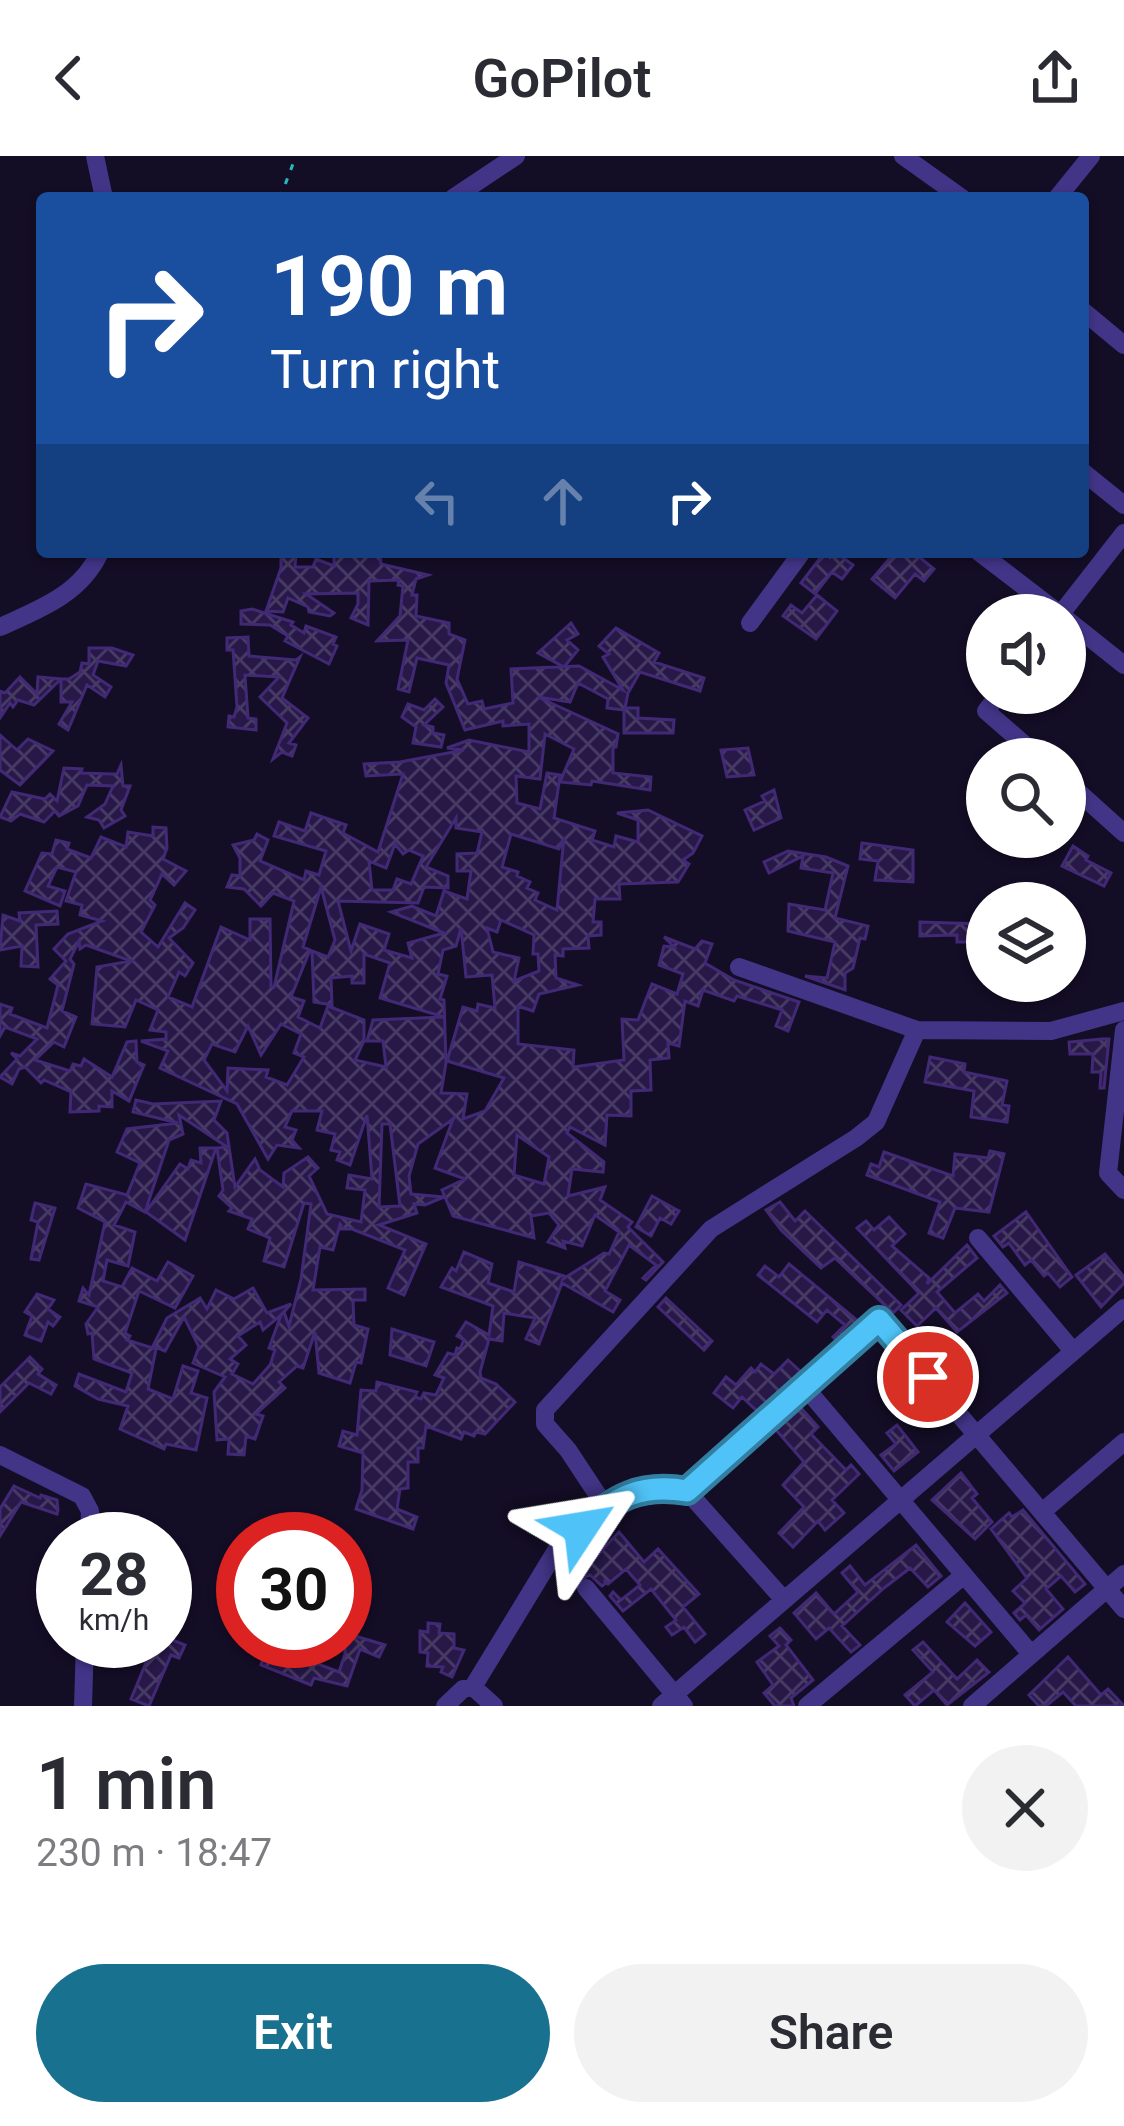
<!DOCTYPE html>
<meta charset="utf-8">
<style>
:root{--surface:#fff;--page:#f2f2f3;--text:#2b2b33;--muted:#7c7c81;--accent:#18718e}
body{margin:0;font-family:Roboto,sans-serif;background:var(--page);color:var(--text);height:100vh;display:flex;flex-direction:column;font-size:45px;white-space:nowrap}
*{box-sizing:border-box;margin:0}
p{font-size:39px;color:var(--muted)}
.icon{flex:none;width:66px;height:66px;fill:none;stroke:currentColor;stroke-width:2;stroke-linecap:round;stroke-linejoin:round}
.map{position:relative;height:1550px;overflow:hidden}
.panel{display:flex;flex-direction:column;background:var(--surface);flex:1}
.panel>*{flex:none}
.banner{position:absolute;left:36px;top:36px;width:1053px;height:366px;border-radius:12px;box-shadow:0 3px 9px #0004;background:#1a4fa0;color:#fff;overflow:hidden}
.controls{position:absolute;left:966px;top:438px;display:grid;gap:24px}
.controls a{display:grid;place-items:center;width:120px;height:120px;border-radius:50%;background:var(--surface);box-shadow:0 3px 9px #0004;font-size:60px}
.speed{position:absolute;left:36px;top:1356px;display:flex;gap:24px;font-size:60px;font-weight:700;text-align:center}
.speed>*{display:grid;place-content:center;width:156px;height:156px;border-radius:50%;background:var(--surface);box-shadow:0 3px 9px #0004;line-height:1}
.speed small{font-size:30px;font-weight:400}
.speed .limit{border:18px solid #d22;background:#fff;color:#111}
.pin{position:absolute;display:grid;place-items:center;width:102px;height:102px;color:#fff;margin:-51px;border:6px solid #fff;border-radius:50%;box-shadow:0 3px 12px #0007}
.me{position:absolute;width:132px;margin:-66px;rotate:57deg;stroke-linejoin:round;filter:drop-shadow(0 0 9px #0008)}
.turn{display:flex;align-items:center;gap:42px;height:252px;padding:0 36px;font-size:54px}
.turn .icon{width:156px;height:156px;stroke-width:2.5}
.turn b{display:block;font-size:84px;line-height:102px}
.lanes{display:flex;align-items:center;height:114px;padding:0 36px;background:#0003;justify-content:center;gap:60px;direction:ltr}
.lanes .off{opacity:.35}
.round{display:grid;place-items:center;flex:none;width:126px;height:126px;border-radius:63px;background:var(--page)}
.head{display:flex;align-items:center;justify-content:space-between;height:204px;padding:0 36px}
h1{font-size:72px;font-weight:600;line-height:90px}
.cta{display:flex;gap:24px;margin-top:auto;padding:24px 36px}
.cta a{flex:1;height:138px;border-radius:72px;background:var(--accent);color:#fff;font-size:48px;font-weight:600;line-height:138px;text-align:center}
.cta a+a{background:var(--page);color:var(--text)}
header{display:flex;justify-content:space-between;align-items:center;height:156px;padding:0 36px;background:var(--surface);font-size:54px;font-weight:600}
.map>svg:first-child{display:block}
.building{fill:url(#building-cross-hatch);stroke:#412976;stroke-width:3;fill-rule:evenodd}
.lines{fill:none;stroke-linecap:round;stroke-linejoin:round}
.path{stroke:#27b7bf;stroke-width:3;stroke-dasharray:6 9;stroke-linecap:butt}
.minor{stroke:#423588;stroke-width:18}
.route-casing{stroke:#337fa1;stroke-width:30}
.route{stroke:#4fc3f7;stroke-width:21}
</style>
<header><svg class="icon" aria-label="back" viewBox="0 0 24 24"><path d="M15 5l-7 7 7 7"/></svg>GoPilot<svg class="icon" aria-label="share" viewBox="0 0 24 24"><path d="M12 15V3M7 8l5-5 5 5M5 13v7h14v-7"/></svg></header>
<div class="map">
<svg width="1124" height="1550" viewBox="0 0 1124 1550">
<defs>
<pattern id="building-cross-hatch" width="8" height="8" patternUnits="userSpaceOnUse" patternTransform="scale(3)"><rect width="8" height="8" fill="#271848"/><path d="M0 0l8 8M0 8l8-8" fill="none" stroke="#463963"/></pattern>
</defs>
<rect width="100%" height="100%" fill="#140d26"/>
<path class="building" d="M281,396H296L295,411H313L316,403L334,410V400L380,398L381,408L428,419L416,423L412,439H417L416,460L449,467V478L465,484L457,523L468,548L482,545L484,553L513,547L511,513L579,510L623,534L603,501L609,498L599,490L616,472L659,497L654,506L704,522L700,535L640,516L628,537L625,552H638V562L674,564L673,577H624V554L607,552L608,543L578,527L570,546L538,541L618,578L616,591H613V617L651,621L650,634L592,625L591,629L560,626L574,593L545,578L540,623L516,620L517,647L540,653L547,617L560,619L554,662L595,675L592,684L614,691L616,680L638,686V664L617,657L648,654L702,680L693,697L683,704L689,708L678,726L619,728L620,743H595L593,766H601V779L588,780L589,792L563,793V800L555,799L556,822L578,829L539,838L533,855L518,850V888L574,894L573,911L624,904L622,863L638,864L652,828L677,838L683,818L659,809L664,790L674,791L664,781L695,793L702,785L712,788L705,807L734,824L799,846L788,875L776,870L782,854L737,840L734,845L703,834L698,850L685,845L679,890L668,887L669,902L650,904L651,934L631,935V960L607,959L605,989L570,971L567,977L604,1006L603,1016L572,1013L568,1040L605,1031L600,1044L632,1066L628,1071L663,1106L646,1124L643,1122L656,1109L629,1089L605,1135L620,1144L613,1156L562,1127L539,1188L526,1183L535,1162L504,1157L502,1185L489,1183L480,1216L481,1222L496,1228L515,1246L485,1278L476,1276L474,1280L464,1276L461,1283L426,1270L423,1292H418V1306H408V1332L400,1333L397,1353L417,1361L413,1373L356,1353L362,1334L363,1297L339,1290L343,1275L357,1279L361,1234L376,1235L377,1226L417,1236L415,1241L421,1243L424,1237L436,1239L444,1222L435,1219L448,1197L455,1199L457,1192L460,1193L464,1184L457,1180L466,1166L489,1179L493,1150L441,1131L452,1112L456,1115L464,1096L492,1108L488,1127L514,1136L519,1106L564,1120L563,1123L604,1097L609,1098L619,1076L595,1059L582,1090L563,1085L565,1092L548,1086L559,1069L549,1057L531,1060L534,1082L453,1060L442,1034L465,1023L435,1012L453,963L418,988L409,1020L411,1038L444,1041L425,1049L414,1048L417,1057L379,1069L426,1088L404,1139L388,1132L405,1094L352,1073H341V1069L340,1068L333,1094L320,1091L313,1134L365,1133V1144H353L354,1169L368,1173L361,1207L356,1206L350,1227L319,1217L315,1176L303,1212L297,1210L279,1226L285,1232L256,1258L263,1260L255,1283L246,1280L244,1299L228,1298L229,1283L217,1284L214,1236L225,1221L193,1207L199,1191L184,1161L165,1195L153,1190L167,1162L200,1142L207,1153L216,1134L234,1143L253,1132L267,1157L291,1148L284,1156L289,1170L301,1123L311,1048L304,1047L284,1111L264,1105L270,1082L248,1073L252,1063L229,1055L232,1052L219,1040L223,1034L217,992L227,991L179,959L183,978L169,984L145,1056L126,1046L114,1069L135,1076L128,1110L107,1104L103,1125L122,1131L132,1112L157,1125L168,1106L193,1120L175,1152L139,1135L125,1177L130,1180L127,1184L156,1193L148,1233L173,1243L183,1210L198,1215L191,1237L207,1242L196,1294L166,1288L164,1293L120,1273L128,1250L98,1243L75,1230L79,1218L126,1236L132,1217L94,1203L92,1177L88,1178L86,1168L98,1151L79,1145L83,1132L89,1139L105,1066L78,1052L86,1028L127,1039L140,1007L117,996L127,973L178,967L133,956L136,944L153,948L221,945L214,964L227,977L235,1031L255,1003L260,1014L283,1031L284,1017L308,1001L318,1012L309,1020L327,1058L361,1066L365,1034L347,1032L349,1019L372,1023L367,959L350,1009L337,1004L340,996L331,994L335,978L317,974L322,955H292L285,971L296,974L292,984L299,992L277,989L268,1003L237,948L160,912L168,895L141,885L166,883V876L150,874L158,854L136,844L125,871L92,868L97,811L131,805L86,789L80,793L79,785L70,803L74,808L62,855L76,861L64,891L54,886L35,904L70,915L73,908L81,910L84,903L112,921L127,886L136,885L137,906L144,909L129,945L112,935V951L99,950V955L70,956L71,936L44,924L41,927L25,911L19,913L12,928L0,921L17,903L11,897L20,900L37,883L5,871L0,880V848L12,852L10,858L47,872L58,829L50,823L66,805L54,793L68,778L102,765L80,759L82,749L66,745L76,716L57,711L48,730L65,735L60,750L25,735L42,697L52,698L56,684L69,687L67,693L91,702L101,681L126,691L128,676L153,680V671L166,672L167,692L163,703L186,715L174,729L162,718L150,744L155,749L141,776L158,791L185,747L195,754L183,772L169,782L193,807L185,820L179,816L168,841L192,851L221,771L250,784V763H270L271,831H274L294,745L273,737L261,750L244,733L227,731L232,719L240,720V702L233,689L254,684L257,678L268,684L260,705L304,724L306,715L319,719L326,695L274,680L279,666L305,675L311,657L346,669L343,677L378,696L403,618L366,620L364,608L400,606L464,594L447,592L469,584L529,596V568L503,570V565L465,574L446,527L449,509L417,502L409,536L398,533L408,484L377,485L400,460L403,430L398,429L399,424L369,425L368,469L351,462L358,448V437L306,438L334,457L330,460L309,456L308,451L288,442L283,456L266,455L281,412ZM456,662V672L482,676L477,697L457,698V715H471L467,743L444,735L436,760L412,750L391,756L444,777L408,787L412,802L384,794L389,778L360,768L351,795L338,745L418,747L424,731L448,732V720L426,711ZM511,678L559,693L564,681L557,754L535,744L538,737L527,732L530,726L517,720L518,716L502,711ZM395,688L403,698L409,694L423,700L411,728L397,723L393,734H372L369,705L386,712ZM321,731L335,784L328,801L312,795L314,846L332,849L331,822L352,820V827H364V798L390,807L380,842L444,861L373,864L367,885H383L386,911L355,904L364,885V864L328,850L320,872L298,861L304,845L291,841L310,794L303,791ZM501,764L534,779L533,798H538L539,815L514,825L519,802L493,796L487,772L497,776ZM461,772L466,821L492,819L495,852L478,848L477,855L463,851L447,905L504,922L485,955L463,963L467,938L441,937L446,907L444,844L440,843L447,820L438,818L443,794L456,790ZM281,868L301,878L294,897L304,901L287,929L266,921L268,914L228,912L227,935L204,904L212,888L235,896L248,870L261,899ZM382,968H390L400,1050L379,1051ZM517,979L549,1001L544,1028L514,1019ZM281,1159L269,1192L275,1194L270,1209L253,1228L232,1218L238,1208L230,1203L246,1189L238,1180L260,1166L263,1174Z
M835,396L853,409L842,423L832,416L815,438L801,427L824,397L830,402Z
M895,396H913L934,413L924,425L915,418L895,442L872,423Z
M817,439L837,455L816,483L783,460L791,449L802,457Z
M252,453L293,466L291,469L304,477L306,470L336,481L333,488L337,490L329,508L285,485L288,480L270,469L241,468V455Z
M571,467L578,478L567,484L578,494L564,511L538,497Z
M248,481L249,500L296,504L300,501L282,542L308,562L289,587L296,589L292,600L282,596L273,603L287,567L260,541L279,521L245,519L248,562L256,563V574L228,571L229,560L234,561L237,551L233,494H227V482Z
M89,492H112L133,499L126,510L98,505L93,519L111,531L105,541L87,529L68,574L59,568L72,546H61V523H69L80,516L82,507L89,508Z
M20,521L37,538L38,521L61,523L34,549L18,544L13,551L10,547L0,562V535L5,537Z
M435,543L443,551L424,569L433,571V577L444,579L441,591L413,587L416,571L402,561L408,548L424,554Z
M0,579L17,594L28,583L53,595L20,629L0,614Z
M748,592L754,619L727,621L721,594Z
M121,609L123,630H130L121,654L125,660L104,672L99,664L87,661L105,648L113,630L87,629L78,650L59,660L55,655L44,666L20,658L11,665L0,661L12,636L45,643L50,638L57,645L64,612L82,613L81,617L113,618H117Z
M774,634L781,662L754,674L745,654L765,645L762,640Z
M862,687L913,694V726L875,724L878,705L860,703Z
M1073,690L1088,700L1086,704L1111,717L1104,730L1062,710Z
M788,695L826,701L848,710L835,762L868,770L865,783L860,782L853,812L845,817V834L805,820L827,822L835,786L788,775L789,748L825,754L833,717L801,712L803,700L769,717L764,706Z
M57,755L58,768L36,769L38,811L21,810L22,790L0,794L3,759L20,765L19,757Z
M920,766L984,768V786H957V779L920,780Z
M1102,883H1109L1104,932H1100L1101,916H1092L1093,898H1070L1069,886Z
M930,901L965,908L964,916L1007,925L1002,949L1009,950L1007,966L971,961L974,935L925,926Z
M200,992H216L185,1084L146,1056L180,1008L188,1013L191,1004L201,1007Z
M990,995L1004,998L989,1056L955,1052L943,1082L929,1077L940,1046L867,1019L871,1008L879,1011L884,996L953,1020L955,998L988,1002Z
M652,1040L679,1055L671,1068L660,1062L651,1080L636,1071Z
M780,1046L795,1065L805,1055L901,1149L893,1157L835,1102L821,1112L781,1074L766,1054Z
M35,1047L55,1052L39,1104L31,1103L38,1066L31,1064Z
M1026,1056L1072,1121L1060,1131L1048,1117L1044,1120L1031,1104L1025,1109L1009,1087L1003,1091L994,1080Z
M889,1061L905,1078L892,1090L929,1122L927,1128L967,1089L977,1102L937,1136L955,1157L978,1138L984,1145L1000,1129L1007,1137L957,1176L936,1152L917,1170L901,1154L919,1137L857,1072L866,1065L874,1074Z
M1105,1098L1124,1121V1127L1101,1151L1076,1119Z
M789,1108L858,1165L836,1184L833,1181L845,1169L827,1154L817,1166L758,1119L765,1110L779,1121Z
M37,1138L54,1144L48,1153L60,1161L53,1170L48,1166L41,1185L25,1179L32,1160L25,1156Z
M666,1142L712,1185L704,1194L658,1151Z
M392,1173L434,1186L426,1210L390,1199Z
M30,1201L42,1213L38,1218L56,1229L51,1238L29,1227L0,1256V1231Z
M788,1204L801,1216L757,1255L742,1241L733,1252L714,1237L726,1221L736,1229L751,1212L755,1216L761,1208L774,1218Z
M801,1252L818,1271L811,1278L846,1314L851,1309L859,1318L832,1344L844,1357L825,1374L818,1365L793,1391L779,1377L804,1351L783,1329L804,1306L776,1274Z
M897,1269L918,1296L894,1315L881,1299L896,1288L887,1277Z
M961,1317L977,1338L972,1342L992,1366L975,1383L932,1344Z
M14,1330L40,1342L41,1339L57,1344L58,1354L57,1358L21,1346L0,1380V1353Z
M1023,1354L1085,1428L1075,1436L1061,1420L1046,1433L1063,1453L1039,1474L1026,1459L1020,1464L1014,1457L1025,1447L1013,1435L1027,1422L991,1373L1009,1357L1012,1361Z
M619,1376L644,1406L658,1393L699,1438L683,1451L705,1478L695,1486L684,1471L672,1479L666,1471L676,1464L651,1433L623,1455L610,1440L613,1436L621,1444L640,1429L626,1413L608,1428L604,1424L606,1427L602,1430L590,1419L574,1426L572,1423L583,1413L572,1398L581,1391L591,1406Z
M916,1389L941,1420L928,1431L910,1412L884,1432L842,1470L860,1489L851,1496L829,1472L816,1483L794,1457L816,1437L834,1458L858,1436L842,1417L850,1410L865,1429Z
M965,1447L991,1476L975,1490L947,1466Z
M428,1467L440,1468L439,1477L454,1478V1492L464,1494L452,1521L441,1516L443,1511L427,1510L428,1497L420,1496V1475L428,1476Z
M780,1472L791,1484L786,1489L813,1524L791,1542L794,1550H775L764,1537L773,1529L757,1506L779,1490L770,1480Z
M345,1477L385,1489L379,1501L360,1493L347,1530L314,1522L311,1529L261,1509L268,1489L339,1516L345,1498Z
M165,1481L185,1489L179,1502L171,1499L149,1550L131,1543L155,1485H165Z
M923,1486L957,1523L977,1504L989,1516L947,1549L934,1534L915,1550L905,1539L933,1516L913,1494Z
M1068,1501L1101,1539L1108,1533L1124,1550H1076L1063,1536L1046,1550H1039L1029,1539Z"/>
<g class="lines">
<path class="path" d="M280,42L296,0"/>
<path class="minor" d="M95,0L104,42
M903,0L962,42
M453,42L516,0
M1057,42L1091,0
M1083,155L1124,189
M1083,316L1124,349
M979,396L1061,459
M1060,459L1124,377
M1065,462L1124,509
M750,467L802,396
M0,471C40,453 81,438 100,396
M1000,537L986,555L1041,603
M1065,624L1124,677
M739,811L917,874L1051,875L1124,855
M1124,874L1108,1017L1124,1034
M978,1082L1073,1195
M804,1230L1031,1498
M0,1299L82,1340L90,1355L89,1383
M687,1335L784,1444
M605,1350L568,1294L545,1268V1254L711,1073L856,982L876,966L917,874
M1042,1356L1124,1286
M586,1432L684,1550
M473,1531L557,1393L605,1350L656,1329L687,1335L879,1164L1124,1453
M83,1550L85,1485
M445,1550L463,1533L473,1531L494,1550
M661,1550L1124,1152
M807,1550L964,1419
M972,1550L1124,1418"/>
</g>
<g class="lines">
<g class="route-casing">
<path id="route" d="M581,1372C615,1341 641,1327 687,1335L879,1164L928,1221"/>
</g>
<use href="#route" class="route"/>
</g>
</svg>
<div class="controls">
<a><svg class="icon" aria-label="sound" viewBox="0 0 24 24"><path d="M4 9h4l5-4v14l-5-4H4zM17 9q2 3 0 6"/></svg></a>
<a><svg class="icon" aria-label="search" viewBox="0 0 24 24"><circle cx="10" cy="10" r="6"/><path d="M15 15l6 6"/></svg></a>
<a><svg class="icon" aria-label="layers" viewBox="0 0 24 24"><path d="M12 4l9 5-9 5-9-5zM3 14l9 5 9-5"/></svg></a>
</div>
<div class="speed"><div>28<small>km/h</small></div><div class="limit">30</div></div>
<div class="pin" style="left:928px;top:1221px;background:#d93025"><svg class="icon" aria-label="arrive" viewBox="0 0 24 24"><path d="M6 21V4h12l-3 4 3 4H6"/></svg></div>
<svg class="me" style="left:581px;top:1372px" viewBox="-20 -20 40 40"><path d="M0-17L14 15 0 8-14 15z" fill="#4fc3f7" stroke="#fff" stroke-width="4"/></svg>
<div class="banner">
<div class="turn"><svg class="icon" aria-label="right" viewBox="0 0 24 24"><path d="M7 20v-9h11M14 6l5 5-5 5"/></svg><div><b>190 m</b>Turn right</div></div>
<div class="lanes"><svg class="icon off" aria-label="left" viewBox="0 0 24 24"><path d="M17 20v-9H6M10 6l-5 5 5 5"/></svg><svg class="icon off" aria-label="ahead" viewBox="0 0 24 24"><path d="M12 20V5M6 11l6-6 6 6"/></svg><svg class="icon" aria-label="right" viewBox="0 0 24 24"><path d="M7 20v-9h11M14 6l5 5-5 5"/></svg></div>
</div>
</div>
<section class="panel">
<div class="head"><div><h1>1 min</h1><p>230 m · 18:47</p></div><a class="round"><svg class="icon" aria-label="close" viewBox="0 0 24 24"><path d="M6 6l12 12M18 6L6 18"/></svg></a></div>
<div class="cta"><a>Exit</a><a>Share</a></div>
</section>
